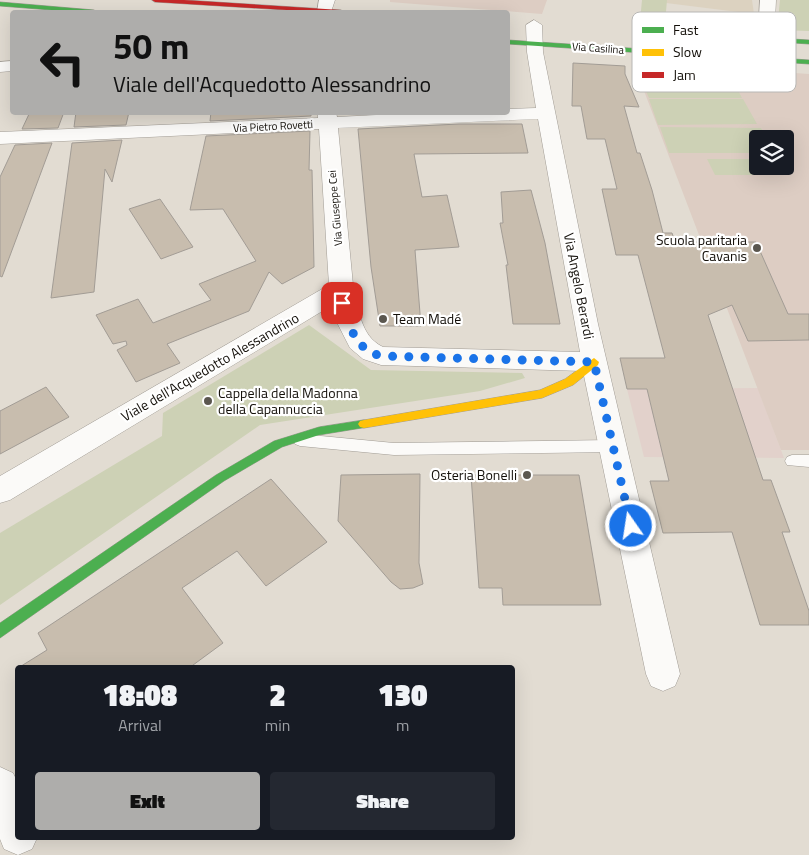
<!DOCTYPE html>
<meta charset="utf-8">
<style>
:root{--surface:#171b24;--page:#242831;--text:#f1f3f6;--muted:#9ea1a6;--accent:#aeadab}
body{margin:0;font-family:"Titillium Web",sans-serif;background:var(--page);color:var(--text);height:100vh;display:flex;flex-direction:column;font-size:19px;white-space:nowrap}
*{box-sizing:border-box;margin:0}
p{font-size:16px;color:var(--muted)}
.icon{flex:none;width:28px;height:28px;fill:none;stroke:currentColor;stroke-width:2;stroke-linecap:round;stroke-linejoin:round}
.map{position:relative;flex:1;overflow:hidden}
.details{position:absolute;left:15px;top:665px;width:500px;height:175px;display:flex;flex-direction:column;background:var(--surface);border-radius:5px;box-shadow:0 5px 20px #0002}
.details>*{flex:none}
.top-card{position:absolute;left:10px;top:10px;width:500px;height:105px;border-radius:5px;box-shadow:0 5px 20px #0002;background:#aeadab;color:#111;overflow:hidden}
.controls{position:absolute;left:749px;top:130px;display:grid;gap:10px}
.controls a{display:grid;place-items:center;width:45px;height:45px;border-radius:5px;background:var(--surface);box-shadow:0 5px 20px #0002;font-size:25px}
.pin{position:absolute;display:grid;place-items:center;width:42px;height:42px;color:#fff;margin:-21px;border-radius:10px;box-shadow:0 2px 8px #0006}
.me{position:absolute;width:55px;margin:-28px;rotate:347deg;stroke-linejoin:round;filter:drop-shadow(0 0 4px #0008)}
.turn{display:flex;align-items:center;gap:18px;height:105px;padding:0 20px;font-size:22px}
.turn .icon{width:65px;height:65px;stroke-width:2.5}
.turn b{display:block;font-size:35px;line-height:42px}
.eta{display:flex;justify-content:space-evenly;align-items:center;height:85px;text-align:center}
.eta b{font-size:30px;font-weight:800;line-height:35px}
.primary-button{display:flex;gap:10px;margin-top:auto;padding:10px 20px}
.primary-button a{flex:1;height:58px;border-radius:5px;background:var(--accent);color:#111;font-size:20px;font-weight:800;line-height:58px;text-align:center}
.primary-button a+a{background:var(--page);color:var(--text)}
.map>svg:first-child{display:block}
.built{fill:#dcd2c0}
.industrial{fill:#e2d1cb}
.education{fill:#ddcdc3;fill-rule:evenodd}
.green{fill:#cdd1b5}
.building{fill:#c8bdae;stroke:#a29c95}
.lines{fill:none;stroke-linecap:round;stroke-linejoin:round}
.lane-casing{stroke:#a19c95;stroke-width:1}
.street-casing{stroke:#a19c95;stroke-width:1}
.fast-casing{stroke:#a19c95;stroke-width:1}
.slow-casing{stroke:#a19c95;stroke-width:1}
.jam-casing{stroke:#a19c95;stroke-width:1}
.lane{fill:#fbfaf8;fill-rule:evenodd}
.street{fill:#fbfaf8;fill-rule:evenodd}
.fast{fill:#4caf50;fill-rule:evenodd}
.slow{fill:#ffc107;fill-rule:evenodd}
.jam{fill:#c62828;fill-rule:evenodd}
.route{stroke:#1a73e8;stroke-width:9;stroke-dasharray:0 16.2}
.poi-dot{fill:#5b574f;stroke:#fff;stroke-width:2}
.labels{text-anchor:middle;stroke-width:4.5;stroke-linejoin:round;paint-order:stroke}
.far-street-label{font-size:11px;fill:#130f09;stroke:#fff}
.poi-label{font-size:14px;fill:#130f09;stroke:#fff;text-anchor:end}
.street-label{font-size:14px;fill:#130f09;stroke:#fff}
.key{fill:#fff;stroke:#b8b7b5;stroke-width:1}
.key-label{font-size:14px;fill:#130f09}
</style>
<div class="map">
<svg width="809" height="855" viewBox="0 0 809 855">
<rect width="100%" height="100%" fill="#e2dcd2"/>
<path class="built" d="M666,0H752L754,14L666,3Z"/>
<path class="industrial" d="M758,388L784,458L644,457L627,389Z"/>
<path class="education" d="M390,0H547L542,14L390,2Z
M633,62L809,74V450H781ZM758,139H785V166H758Z"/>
<path class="green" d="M642,0H667L665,23L640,21Z
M780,0H809V31L777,30Z
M633,62L727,69L742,98H649Z
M649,99H743L757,124L658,125Z
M660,127L761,128L767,139H758L757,153H669Z
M707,159H757L758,166H767L772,175H715Z
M309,325L371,370L522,373L525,378L480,391L260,425L0,605V533L162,436L163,413Z"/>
<path class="building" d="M573,63L625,66V74L639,107L624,106L637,153H640L652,190L663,233H672L675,242H756L788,314H809V340L748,341L732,305L708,315L763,480H771L790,532H782L809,611V625H760L732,532L663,533L650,481H669L647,389H627L620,358H665L638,255H616L602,189H617L605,139H587L581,106H572Z
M30,112H64L58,128L22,129Z
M76,112H129L126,125L74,127Z
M211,112H311V116L210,121Z
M459,124H522L528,153L414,154L422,197L447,195L459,247L415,250L421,326H380L371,267L358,129Z
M310,131L309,170H312L314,267L282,284L269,272L249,311L167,344L180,363L136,382L117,350L127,345L126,341L113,344L96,315L138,299L153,323L211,300L199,284L256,261L223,209L190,210L206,136Z
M122,140L112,182L105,169L94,292L51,298L72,143Z
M52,143L2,277L0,276V177L15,145Z
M531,190L545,243L560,324H513L506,265H508L500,223H503L501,192Z
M160,199L193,247L161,259L129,209Z
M46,387L69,417L0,454V411Z
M420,474L419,563L423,584L413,588L400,589L391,582L338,521L341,475Z
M471,475H579L601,605H503L502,588H479Z
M271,479L327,542L266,586L237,551L182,588L223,643L189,668H18L47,650L38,633Z"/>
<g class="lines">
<g class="lane-casing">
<path id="lane" d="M300,434L394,443L613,440L618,442L620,446L618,450L613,452L394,455L300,446L295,444L293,440L295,436Z
M792,455H809V467L787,465L785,461L787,457Z"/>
</g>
<g class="street-casing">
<path id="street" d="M319,0H335L331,12H317Z
M760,0H776L774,39L766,44L758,39Z
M534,20L542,25L543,52L598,324L680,674L675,686L663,691L651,686L646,674L583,371L381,365L363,359L350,348L329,307L10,500L0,503V476L329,285L319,129L0,144V132L318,118V112H336L337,117L435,112H508V109L536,108L527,52L526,25ZM538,119L580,352L383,347C357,334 364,308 347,296L353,285L338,128Z
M12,61V71L0,72V62Z
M0,767L13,773L18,783V838H37L32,849L18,855L4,849L0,839Z"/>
</g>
<g class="fast-casing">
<path id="fast" d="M0,2L94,10L97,12H77L0,6Z
M658,31L809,40V44L656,34L655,33Z
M508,40L809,60V64L508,44Z
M364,420L368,421L370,424L368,427L319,435L282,447L224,481L0,638V623L216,475L274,441L319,427Z"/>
</g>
<g class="slow-casing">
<path id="slow" d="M594,358L599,362L598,365L573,385L542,398L364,428L360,427L358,424L360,421L364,420L540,390L565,379Z"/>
</g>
<g class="jam-casing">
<path id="jam" d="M152,0H184L341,10L344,12H319L155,2Z"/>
</g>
<use href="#lane" class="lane"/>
<use href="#street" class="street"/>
<use href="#fast" class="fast"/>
<use href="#slow" class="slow"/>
<use href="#jam" class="jam"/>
</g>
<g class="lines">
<path class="route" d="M342,303C350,326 354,349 381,356L594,362L631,526"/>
</g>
<g class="poi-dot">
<circle cx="757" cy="248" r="5"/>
<circle cx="383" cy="319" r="5"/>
<circle cx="208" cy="401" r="5"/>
<circle cx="527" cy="475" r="5"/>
</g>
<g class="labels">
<g class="far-street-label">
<text transform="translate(598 48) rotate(4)" y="4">Via Casilina</text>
<text transform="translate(273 126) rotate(-3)" y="4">Via Pietro Rovetti</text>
<text transform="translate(335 208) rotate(-95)" y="4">Via Giuseppe Cei</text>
</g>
<g class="poi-label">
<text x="747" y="245">Scuola paritaria<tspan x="747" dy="16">Cavanis</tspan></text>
<text x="393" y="324" text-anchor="start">Team Madé</text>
<text x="218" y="398" text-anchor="start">Cappella della Madonna<tspan x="218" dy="16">della Capannuccia</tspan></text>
<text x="517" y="480">Osteria Bonelli</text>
</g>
<g class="street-label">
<text transform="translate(579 286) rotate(79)" y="5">Via Angelo Berardi</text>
<text transform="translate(210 367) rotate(-30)" y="5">Viale dell'Acquedotto Alessandrino</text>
</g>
</g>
<rect x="632" y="12" width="164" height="80" rx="8" class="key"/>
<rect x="642" y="27" width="22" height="6" fill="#4caf50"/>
<rect x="642" y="49" width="22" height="7" fill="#ffc107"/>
<rect x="642" y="72" width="22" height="6" fill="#c62828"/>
<g class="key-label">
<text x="673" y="35">Fast</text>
<text x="673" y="57">Slow</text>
<text x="673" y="80">Jam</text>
</g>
</svg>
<div class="controls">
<a><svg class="icon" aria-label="layers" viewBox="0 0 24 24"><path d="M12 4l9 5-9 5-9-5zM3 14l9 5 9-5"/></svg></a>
</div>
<div class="pin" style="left:342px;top:303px;background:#d93025"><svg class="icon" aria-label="arrive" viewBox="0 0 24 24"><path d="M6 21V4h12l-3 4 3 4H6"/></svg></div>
<svg class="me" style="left:631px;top:526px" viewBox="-20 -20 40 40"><circle r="17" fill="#1a73e8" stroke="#fff" stroke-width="3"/><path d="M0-11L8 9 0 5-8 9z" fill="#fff"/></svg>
<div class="top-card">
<div class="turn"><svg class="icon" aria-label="left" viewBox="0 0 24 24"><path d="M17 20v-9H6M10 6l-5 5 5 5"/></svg><div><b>50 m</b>Viale dell'Acquedotto Alessandrino</div></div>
</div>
<section class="details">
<div class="eta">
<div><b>18:08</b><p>Arrival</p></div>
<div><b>2</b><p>min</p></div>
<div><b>130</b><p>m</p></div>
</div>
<div class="primary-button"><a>Exit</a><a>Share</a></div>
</section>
</div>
